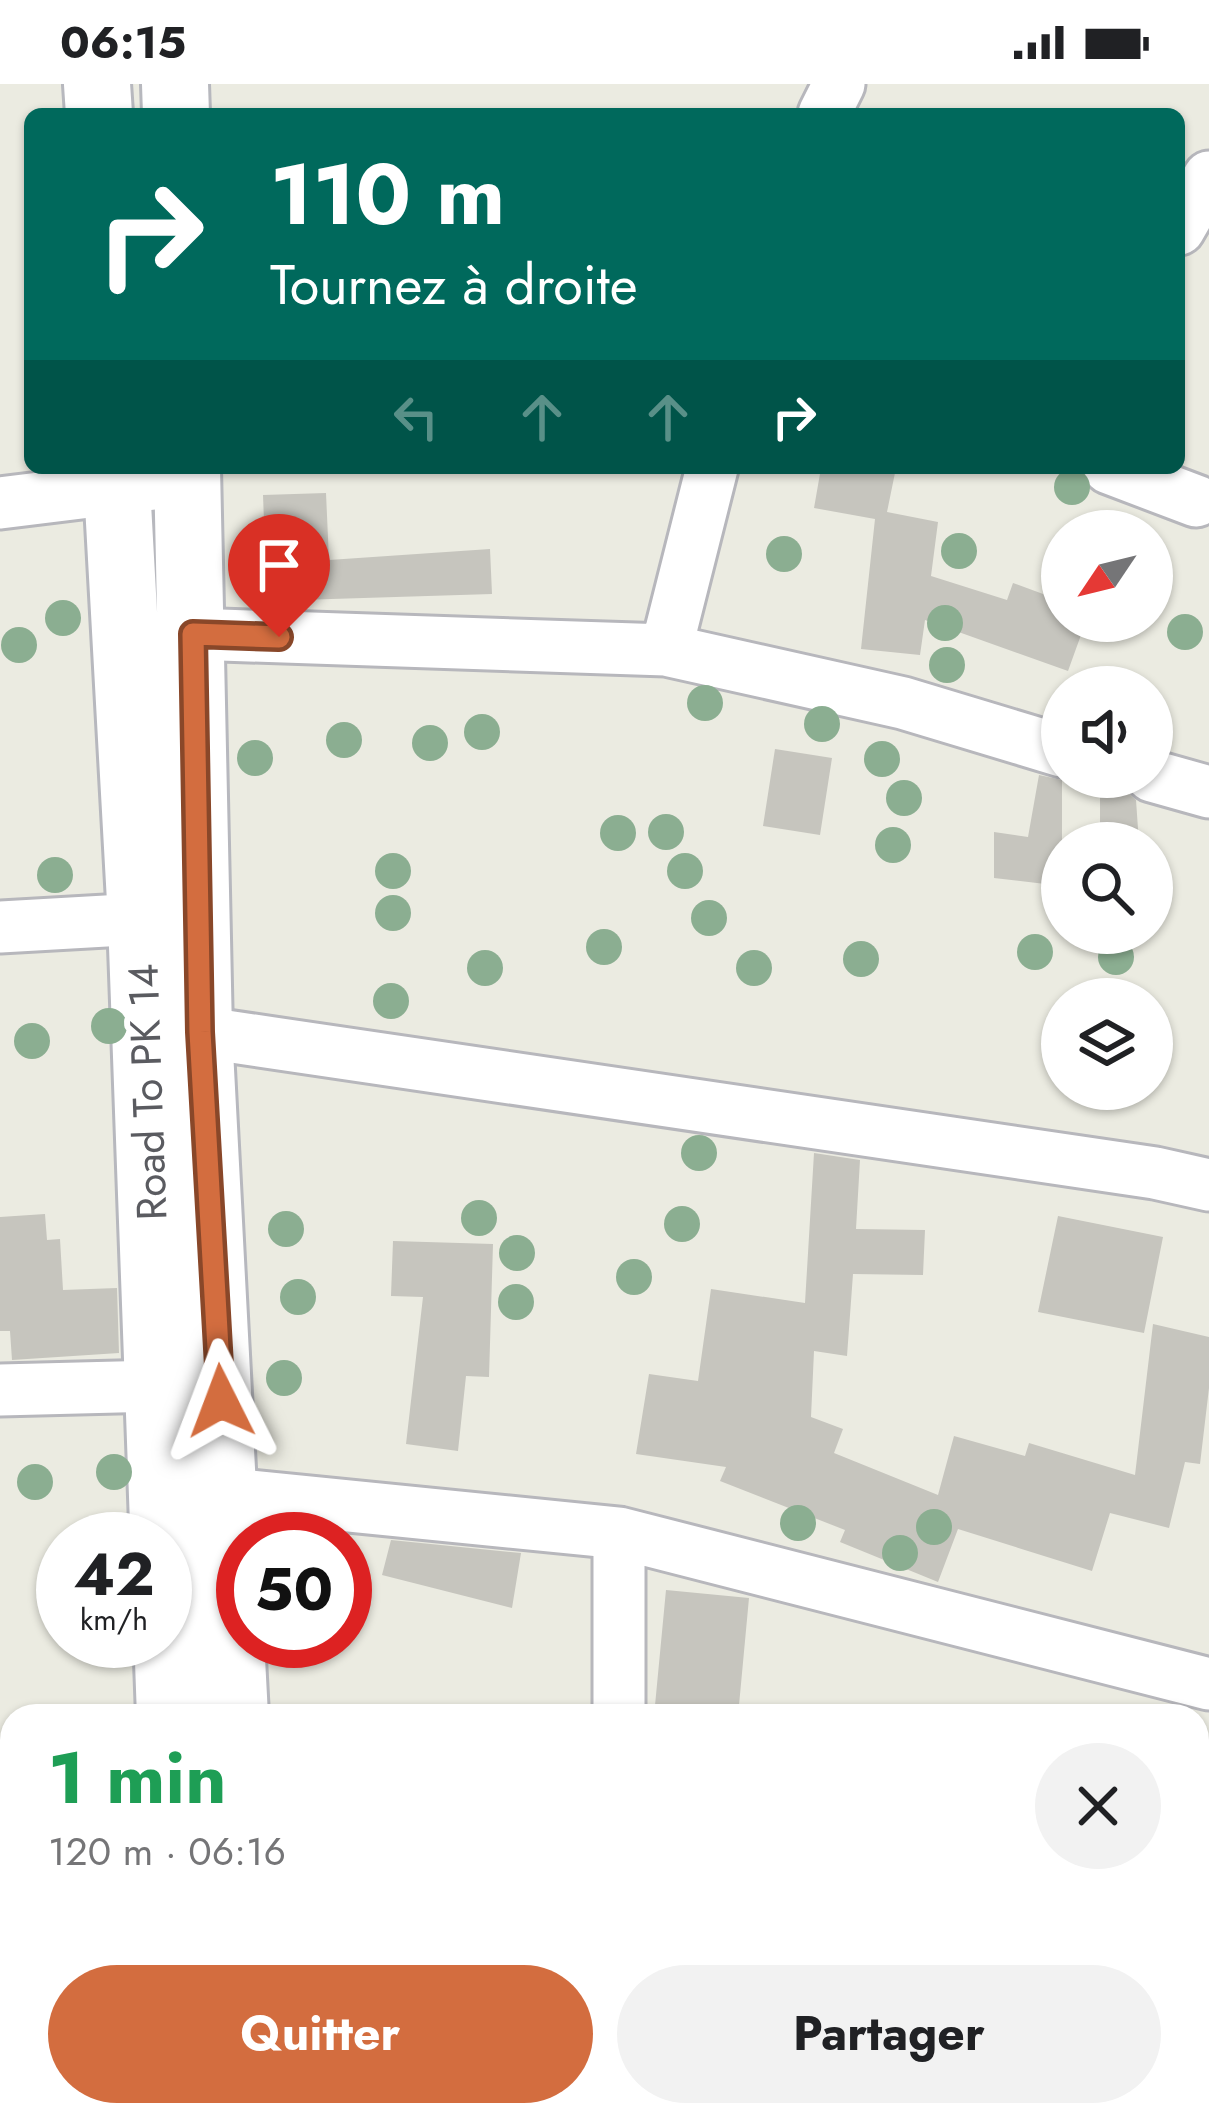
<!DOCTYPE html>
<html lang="fr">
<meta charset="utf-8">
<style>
:root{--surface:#fff;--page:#f2f2f2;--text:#202124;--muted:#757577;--accent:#d36d3f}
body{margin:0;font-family:Jost,sans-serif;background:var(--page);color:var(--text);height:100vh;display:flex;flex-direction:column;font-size:45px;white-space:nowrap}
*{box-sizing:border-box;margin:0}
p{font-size:39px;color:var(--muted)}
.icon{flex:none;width:66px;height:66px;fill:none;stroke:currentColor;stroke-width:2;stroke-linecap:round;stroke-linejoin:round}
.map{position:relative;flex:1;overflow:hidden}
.details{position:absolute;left:0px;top:1620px;width:1209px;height:423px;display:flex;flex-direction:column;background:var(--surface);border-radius:36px 36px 0 0;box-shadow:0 3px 9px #0004}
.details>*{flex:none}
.hud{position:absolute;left:24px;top:24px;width:1161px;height:366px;border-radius:18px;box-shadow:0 3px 9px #0004;background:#00695c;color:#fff;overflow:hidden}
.needle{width:78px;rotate:235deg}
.tools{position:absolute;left:1041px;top:426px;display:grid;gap:24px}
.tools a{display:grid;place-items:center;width:132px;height:132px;border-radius:50%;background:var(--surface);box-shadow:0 3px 9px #0004;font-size:60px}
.speed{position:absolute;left:36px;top:1428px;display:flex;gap:24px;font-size:60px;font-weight:700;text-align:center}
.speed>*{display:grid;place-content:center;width:156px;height:156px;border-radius:50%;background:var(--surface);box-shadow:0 3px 9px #0004;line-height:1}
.speed small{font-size:30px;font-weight:400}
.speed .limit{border:18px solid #d22;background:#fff;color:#111}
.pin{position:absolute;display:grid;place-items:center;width:102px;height:102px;color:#fff;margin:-123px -51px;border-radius:50% 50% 50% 0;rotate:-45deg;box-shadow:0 0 12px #0007}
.pin .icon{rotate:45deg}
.me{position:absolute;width:132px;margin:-66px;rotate:357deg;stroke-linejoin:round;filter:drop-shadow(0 0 9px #0008)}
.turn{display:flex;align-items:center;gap:42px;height:252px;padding:0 48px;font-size:54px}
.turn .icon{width:156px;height:156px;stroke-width:2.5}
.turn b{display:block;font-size:84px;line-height:102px}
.lanes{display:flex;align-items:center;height:114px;padding:0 48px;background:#0003;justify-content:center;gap:60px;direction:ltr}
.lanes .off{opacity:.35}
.round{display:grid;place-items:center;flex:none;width:126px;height:126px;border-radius:63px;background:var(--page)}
.head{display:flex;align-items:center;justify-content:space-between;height:204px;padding:0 48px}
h1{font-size:72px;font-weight:700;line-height:90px;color:#1e9e55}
.button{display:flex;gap:24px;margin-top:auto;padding:24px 48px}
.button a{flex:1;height:138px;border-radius:72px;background:var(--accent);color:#fff;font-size:48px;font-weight:700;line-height:138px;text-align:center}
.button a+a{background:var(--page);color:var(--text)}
.status{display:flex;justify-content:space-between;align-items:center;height:84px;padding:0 60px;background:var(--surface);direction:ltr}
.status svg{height:33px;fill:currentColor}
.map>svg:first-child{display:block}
.education{fill:#dadad0}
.building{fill:#c6c5be}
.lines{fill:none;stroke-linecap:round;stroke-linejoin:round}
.minor-casing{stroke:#b7b7bc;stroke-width:57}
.secondary-casing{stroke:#b7b8be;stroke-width:72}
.minor{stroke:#fff;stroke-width:51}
.secondary{stroke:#fff;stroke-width:66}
.tree{fill:#8bae91}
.route-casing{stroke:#894729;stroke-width:30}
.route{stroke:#d36d3f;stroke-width:21}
.labels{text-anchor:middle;stroke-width:12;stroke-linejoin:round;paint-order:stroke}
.street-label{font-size:42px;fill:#5a5b60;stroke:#fff}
</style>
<div class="status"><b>06:15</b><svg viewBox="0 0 49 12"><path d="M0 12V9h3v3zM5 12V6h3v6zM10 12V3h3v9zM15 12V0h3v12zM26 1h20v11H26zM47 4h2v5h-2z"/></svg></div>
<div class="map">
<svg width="1209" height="2042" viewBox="0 0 1209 2042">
<rect width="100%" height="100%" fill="#ebebe1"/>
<path class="education" d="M292,2031H441V2042H293Z"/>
<path class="building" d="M821,384H896L887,428L938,438L931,492L1007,516L1013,499L1062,517V537H1086L1068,587L925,536L920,571L861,565L875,435L814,424Z
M326,409L329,476L490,465L492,510L267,517L263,411Z
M775,665L832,674L820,751L763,742Z
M1039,691L1062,696V802L994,794V748L1028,753Z
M1100,708L1128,709L1136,716L1139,759H1100Z
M814,1069L860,1076L856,1145L925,1146L923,1191L853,1190L847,1272L814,1267L811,1333L843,1345L834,1369L938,1411L954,1352L1025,1372L1029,1359L1135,1391L1153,1240L1209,1253V1304L1200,1380L1185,1378L1169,1444L1110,1429L1092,1487L958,1445L938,1498L840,1458L845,1446L720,1397L726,1383L636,1370L649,1290L698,1297L711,1205L805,1219Z
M45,1130L47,1156L60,1155L63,1206L117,1204L119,1269L12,1276L10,1247H0V1133Z
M1058,1132L1163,1153L1144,1249L1038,1228Z
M393,1157L493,1160L489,1293L466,1292L458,1367L406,1360L423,1213L391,1212Z
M391,1456L521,1469L512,1524L382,1491Z
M666,1506L749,1514L738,1632H654Z"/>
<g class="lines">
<g class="minor-casing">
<path id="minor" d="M824,30L839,0
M1179,145L1209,93
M1109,384L1196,417
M0,419L154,400
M192,550L666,566L903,619L1062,667
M666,566L712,384
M1152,692L1209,708
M0,843L141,835
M199,948L1155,1089L1209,1101
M0,1306L157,1302
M189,1406L619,1449L1209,1600
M619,1632V1449
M618,2042V2031"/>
</g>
<g class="secondary-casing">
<path id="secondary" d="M97,0L99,30
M175,0L176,30
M116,384L141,835L170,1632
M187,384L199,948L235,1632
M189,2031V2042
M248,2031L249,2042"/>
</g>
<use href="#minor" class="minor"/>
<use href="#secondary" class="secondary"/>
</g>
<g class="tree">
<circle cx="1072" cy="403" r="18"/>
<circle cx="959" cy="467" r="18"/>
<circle cx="784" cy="470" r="18"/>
<circle cx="63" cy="534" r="18"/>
<circle cx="945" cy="539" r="18"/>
<circle cx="1185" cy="548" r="18"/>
<circle cx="19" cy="561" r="18"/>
<circle cx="947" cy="581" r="18"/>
<circle cx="705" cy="619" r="18"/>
<circle cx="822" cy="640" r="18"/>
<circle cx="482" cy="648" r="18"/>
<circle cx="344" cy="656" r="18"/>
<circle cx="430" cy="659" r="18"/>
<circle cx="255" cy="674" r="18"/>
<circle cx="882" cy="675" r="18"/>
<circle cx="904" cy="714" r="18"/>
<circle cx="666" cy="748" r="18"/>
<circle cx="618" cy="749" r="18"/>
<circle cx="893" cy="761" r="18"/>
<circle cx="393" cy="787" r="18"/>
<circle cx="685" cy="787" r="18"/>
<circle cx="55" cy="791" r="18"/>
<circle cx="393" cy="829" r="18"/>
<circle cx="709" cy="834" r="18"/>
<circle cx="604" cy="863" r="18"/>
<circle cx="1035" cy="868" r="18"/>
<circle cx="1116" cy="873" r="18"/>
<circle cx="861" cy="875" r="18"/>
<circle cx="485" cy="884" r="18"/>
<circle cx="754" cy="884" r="18"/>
<circle cx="391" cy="917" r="18"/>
<circle cx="109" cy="942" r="18"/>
<circle cx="32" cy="957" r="18"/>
<circle cx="699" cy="1069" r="18"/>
<circle cx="479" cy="1134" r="18"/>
<circle cx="682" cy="1140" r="18"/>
<circle cx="286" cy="1145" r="18"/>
<circle cx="517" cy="1169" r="18"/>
<circle cx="634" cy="1193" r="18"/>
<circle cx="298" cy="1213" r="18"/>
<circle cx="516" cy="1218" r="18"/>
<circle cx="284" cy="1294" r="18"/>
<circle cx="114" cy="1388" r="18"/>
<circle cx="35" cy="1398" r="18"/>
<circle cx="798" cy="1439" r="18"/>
<circle cx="934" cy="1443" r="18"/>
<circle cx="900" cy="1469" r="18"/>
</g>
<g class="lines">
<g class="route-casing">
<path id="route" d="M221,1317L200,948L193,550L279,553"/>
</g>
<use href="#route" class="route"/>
</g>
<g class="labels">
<g class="street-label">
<text transform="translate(147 1008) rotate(-92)" y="15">Road To PK 14</text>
</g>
</g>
</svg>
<div class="tools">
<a><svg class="needle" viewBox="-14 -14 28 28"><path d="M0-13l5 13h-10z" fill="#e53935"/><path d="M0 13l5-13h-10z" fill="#757577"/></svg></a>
<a><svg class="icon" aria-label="sound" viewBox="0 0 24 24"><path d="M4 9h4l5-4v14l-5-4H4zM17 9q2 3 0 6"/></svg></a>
<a><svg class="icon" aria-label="search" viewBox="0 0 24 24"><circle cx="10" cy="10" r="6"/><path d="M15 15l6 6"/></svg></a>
<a><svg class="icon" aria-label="layers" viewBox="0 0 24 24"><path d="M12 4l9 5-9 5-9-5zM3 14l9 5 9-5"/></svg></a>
</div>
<div class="speed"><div>42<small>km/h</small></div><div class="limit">50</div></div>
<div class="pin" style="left:279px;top:553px;background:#d93025"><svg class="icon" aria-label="arrive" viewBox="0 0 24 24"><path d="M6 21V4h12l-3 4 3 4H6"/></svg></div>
<svg class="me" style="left:221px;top:1317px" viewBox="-20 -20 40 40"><path d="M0-17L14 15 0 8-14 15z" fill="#d36d3f" stroke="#fff" stroke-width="4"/></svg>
<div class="hud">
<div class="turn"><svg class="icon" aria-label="right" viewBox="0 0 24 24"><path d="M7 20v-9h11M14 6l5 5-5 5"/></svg><div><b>110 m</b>Tournez à droite</div></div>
<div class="lanes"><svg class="icon off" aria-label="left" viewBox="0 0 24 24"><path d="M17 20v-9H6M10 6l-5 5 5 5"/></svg><svg class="icon off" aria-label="ahead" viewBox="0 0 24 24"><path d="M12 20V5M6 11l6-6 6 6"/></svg><svg class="icon off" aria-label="ahead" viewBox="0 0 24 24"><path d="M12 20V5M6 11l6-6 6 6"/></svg><svg class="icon" aria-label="right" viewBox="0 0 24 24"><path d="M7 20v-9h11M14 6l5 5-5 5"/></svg></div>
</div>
<section class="details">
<div class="head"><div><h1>1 min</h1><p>120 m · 06:16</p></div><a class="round"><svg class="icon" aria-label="close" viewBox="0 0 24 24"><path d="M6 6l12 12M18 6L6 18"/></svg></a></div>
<div class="button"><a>Quitter</a><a>Partager</a></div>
</section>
</div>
